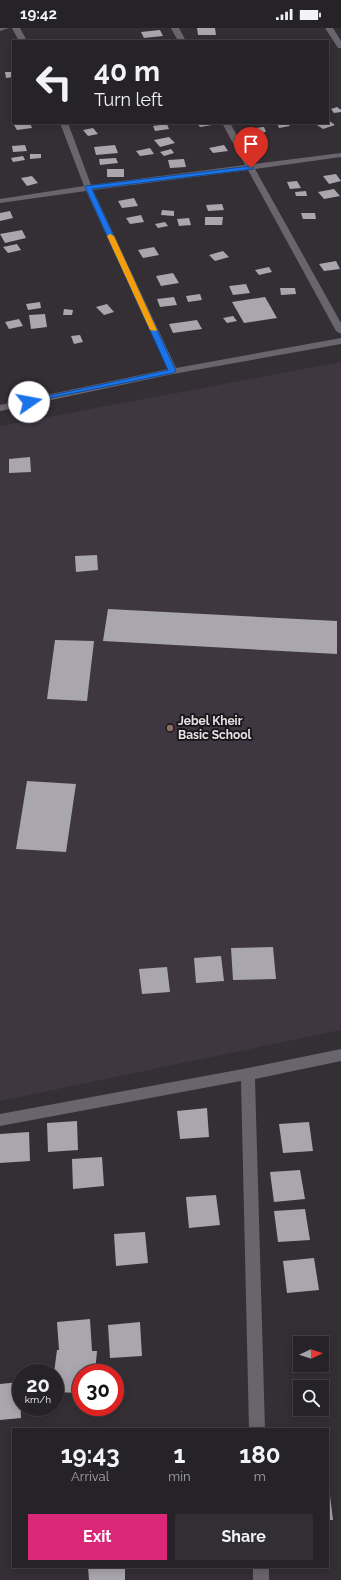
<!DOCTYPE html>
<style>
:root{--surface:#262328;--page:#322f34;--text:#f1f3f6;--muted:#a4a4a8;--line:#424045;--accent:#db2777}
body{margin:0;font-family:Raleway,sans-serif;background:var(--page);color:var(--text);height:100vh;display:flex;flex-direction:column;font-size:15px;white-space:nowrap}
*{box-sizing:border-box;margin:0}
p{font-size:13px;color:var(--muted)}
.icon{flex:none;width:22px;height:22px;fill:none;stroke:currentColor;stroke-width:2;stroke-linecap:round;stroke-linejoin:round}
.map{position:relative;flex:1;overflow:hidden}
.details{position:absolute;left:12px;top:1400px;width:317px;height:140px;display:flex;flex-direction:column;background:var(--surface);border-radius:0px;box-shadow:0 2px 10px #0003,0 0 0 1px var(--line)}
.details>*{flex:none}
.top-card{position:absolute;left:12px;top:12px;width:317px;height:84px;border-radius:0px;box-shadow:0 2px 10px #0003,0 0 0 1px var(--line);background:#262328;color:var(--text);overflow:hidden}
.needle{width:26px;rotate:87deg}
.fabs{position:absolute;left:293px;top:1308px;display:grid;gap:8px}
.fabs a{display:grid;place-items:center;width:36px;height:36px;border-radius:0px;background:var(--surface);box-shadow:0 2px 10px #0003,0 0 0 1px var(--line);font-size:20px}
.speed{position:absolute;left:12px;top:1336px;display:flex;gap:8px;font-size:20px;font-weight:700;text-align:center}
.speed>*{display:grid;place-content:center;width:52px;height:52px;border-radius:50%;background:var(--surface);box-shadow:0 2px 10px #0003,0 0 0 1px var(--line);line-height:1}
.speed small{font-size:10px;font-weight:400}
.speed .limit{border:6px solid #d22;background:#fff;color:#111}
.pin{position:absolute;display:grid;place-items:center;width:34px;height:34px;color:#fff;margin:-41px -17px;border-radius:50% 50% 50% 0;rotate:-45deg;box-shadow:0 0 4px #0007}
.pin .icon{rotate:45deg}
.me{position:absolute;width:44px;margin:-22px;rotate:78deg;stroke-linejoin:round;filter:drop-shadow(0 0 3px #0008)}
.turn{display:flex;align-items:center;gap:14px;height:84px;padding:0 16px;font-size:18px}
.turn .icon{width:52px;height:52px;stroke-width:2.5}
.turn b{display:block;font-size:28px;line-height:34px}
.eta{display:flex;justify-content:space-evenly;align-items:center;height:68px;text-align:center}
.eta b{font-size:24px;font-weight:700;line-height:28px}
.primary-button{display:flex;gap:8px;margin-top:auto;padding:8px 16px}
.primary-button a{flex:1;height:46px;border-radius:0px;background:var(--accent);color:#fff;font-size:16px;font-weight:700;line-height:46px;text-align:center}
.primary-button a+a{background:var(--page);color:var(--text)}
.status{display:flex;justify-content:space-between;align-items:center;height:28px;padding:0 20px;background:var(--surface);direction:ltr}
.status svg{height:11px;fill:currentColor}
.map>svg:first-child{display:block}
.built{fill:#3e3641}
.building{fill:#aaa6ae}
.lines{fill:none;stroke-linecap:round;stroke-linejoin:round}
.street{fill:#6a656c;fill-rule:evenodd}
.route{fill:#1a73e8;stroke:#114b97}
.slow{fill:#f59e0b}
.education-dot{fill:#8d6e63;stroke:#1a181b;stroke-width:1.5}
.labels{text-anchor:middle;stroke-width:4;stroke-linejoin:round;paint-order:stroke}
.poi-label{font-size:12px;font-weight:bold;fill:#e5e2e6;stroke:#1a181b;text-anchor:start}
</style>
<div class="status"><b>19:42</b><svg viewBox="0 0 49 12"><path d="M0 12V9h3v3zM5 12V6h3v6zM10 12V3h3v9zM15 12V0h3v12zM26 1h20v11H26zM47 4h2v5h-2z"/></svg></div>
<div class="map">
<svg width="341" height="1552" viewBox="0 0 341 1552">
<rect width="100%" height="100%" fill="#332f35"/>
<path class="built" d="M341,334V1002L0,1073V398Z"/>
<path class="building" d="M197,0H215L216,7H198Z
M160,2L163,8L144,10L141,4Z
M5,44H13V49L6,50Z
M337,79L341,82V84L334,85L331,81Z
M328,92L335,97L323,101L314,95H328Z
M30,95L32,100L17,102L14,97Z
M197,95H210L212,97L200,99Z
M277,95H287L290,98L279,100Z
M167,96L169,101L155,103L153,98Z
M264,99L266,104L257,105L255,100Z
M93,100L98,106L88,108L83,102Z
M169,109L175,115L160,119L154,112Z
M263,112L266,116L257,118L254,113Z
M25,117L27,123L13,124L12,118Z
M115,117L118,125L96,127L94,119Z
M224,117L228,123L213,125L209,120Z
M150,120L154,126L140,128L136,123Z
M171,121L174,125L164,128L160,124Z
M30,126H41V130L30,131Z
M23,128L25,132L13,134L11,130Z
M116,130L118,135L100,137L99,131Z
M184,131L186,139L170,140L168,132Z
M107,141H124V149H107Z
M336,146L341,153L329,156L323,148Z
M32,148L38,155L27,158L21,150Z
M297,153L301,160L290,161L287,154Z
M334,161L340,168L324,171L318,164Z
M306,163L307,168H296L295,164Z
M134,170L138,178L122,180L118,173Z
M222,176L224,182L208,183L206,177Z
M162,182L174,183V188L161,187Z
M10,183L13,190L0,193V185Z
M301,185H315L316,191H303Z
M141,187L144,194L130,196L126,190Z
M205,189H223L222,197H205Z
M189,190L191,197L179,198L177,191Z
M165,194L168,198L158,200L155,196Z
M22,202L26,210L5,215L0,206Z
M17,216L21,222L8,225L3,219Z
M154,219L159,227L143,230L138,222Z
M223,223L229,229L215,233L209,227Z
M336,233L340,241L324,243L319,236Z
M269,239L272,244L259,247L255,242Z
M173,245L179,255L161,258L156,248Z
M246,256L250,265L233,267L229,258Z
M280,260H295L296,266L281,267Z
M200,266L202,272L188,274L186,268Z
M174,269L177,277L160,279L157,271Z
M265,269L277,290L244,295L232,274Z
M40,274L41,280L28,282L26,276Z
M107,276L114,284L104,287L96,279Z
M64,281L73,282L72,287H63Z
M45,286L47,299L31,301L29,287Z
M233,288L237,293L227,295L223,290Z
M19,291L23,298L9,301L5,294Z
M197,292L202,301L173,305L169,296Z
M80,307L83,314L74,316L71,308Z
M30,429L31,444L9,445V431Z
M97,527L98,542L76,544L75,528Z
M108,581L337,593V626L103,613Z
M55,612L94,613L87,673L47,671Z
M27,753L76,756L66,824L16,821Z
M273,919L276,951L233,952L231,920Z
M221,928L224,953L196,955L194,930Z
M167,939L170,964L142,966L139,941Z
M207,1080L209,1109L180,1111L177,1083Z
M77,1093L78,1122L48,1124L47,1095Z
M309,1094L313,1123L283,1125L279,1096Z
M29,1104L30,1133L0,1135V1106Z
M102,1129L104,1158L73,1161L72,1131Z
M300,1142L305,1171L274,1174L270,1144Z
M216,1167L220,1197L189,1200L186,1169Z
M305,1181L310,1212L278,1214L274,1183Z
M145,1204L148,1235L116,1238L114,1206Z
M314,1230L319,1262L287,1265L283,1233Z
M90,1291L92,1323H97L95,1345H81V1365L55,1364L54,1345L57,1322H59L57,1294Z
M140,1294L142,1328L110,1330L108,1297Z
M20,1354L21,1390L0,1392V1356Z
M328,1459H329L333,1492H328Z
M88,1539H125V1552H89Z"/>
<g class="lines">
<path class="street" d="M0,0H9L0,3Z
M12,0H20L27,13H19Z
M171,0H179L186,13H178Z
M325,0H333L341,13V20H338Z
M60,95H68L91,157L245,137L222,95H230L253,136L341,125V129L255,141L341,295V306L336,303L248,142L93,162L176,340L341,310V316L173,346L0,383V377L168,341L86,163L0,175V171L84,158Z
M341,1021V1033L255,1051L265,1401H249L241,1053L0,1098V1086L248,1040Z
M253,1539H269V1552H253Z"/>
</g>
<path class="route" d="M251,138L253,139V141L92,161L176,343L173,345L26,375V372H29L168,342L85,159L86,158Z"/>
<path class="slow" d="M110,206L114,208L157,302L156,303L150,302L107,208Z"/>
<circle class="education-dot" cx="170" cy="700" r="4"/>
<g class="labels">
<g class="poi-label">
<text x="178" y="697">Jebel Kheir<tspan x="178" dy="14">Basic School</tspan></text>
</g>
</g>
</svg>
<div class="fabs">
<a><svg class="needle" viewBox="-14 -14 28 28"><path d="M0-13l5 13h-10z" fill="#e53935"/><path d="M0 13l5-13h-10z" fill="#a4a4a8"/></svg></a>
<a><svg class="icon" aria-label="search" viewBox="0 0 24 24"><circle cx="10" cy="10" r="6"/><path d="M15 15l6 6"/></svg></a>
</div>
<div class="speed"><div>20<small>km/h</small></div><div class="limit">30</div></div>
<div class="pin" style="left:251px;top:140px;background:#d93025"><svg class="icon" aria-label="arrive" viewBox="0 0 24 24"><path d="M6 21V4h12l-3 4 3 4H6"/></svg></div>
<svg class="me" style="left:29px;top:374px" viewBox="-20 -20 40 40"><circle r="19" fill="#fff"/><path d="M0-13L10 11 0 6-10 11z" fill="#1a73e8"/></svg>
<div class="top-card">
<div class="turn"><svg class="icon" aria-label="left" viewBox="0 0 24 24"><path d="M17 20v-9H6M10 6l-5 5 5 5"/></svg><div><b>40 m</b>Turn left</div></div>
</div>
<section class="details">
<div class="eta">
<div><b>19:43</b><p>Arrival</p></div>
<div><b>1</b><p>min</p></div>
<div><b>180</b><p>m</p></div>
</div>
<div class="primary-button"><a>Exit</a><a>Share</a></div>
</section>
</div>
